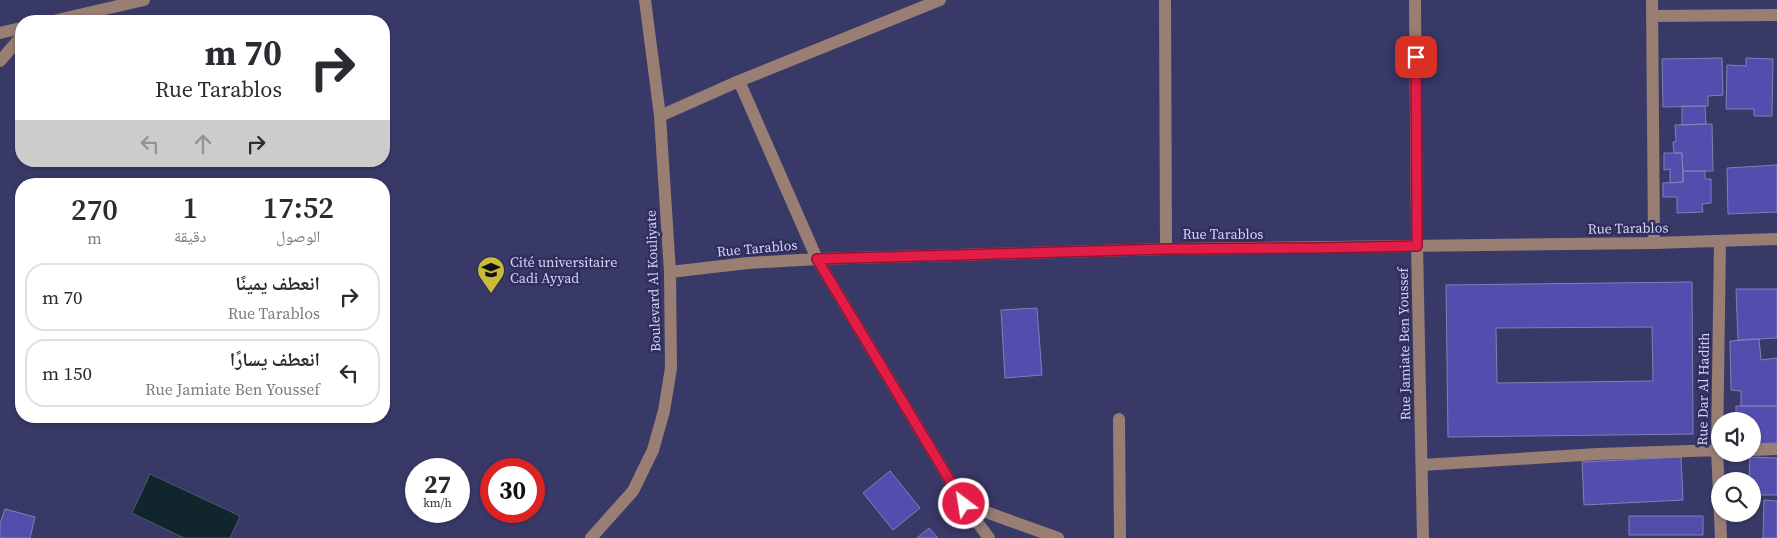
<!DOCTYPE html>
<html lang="ar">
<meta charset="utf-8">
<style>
:root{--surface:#fff;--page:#f7f7f7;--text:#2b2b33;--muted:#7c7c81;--line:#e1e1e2}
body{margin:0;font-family:"Source Serif 4","Noto Naskh Arabic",serif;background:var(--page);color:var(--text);direction:rtl;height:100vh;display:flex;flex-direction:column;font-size:19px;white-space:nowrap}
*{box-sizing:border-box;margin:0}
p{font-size:16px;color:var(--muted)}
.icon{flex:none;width:28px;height:28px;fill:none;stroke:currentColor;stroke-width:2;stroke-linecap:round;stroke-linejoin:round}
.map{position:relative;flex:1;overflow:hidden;direction:ltr}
.sheet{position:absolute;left:15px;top:178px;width:375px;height:245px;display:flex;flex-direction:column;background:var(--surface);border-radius:20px;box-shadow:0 1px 4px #0004;direction:rtl}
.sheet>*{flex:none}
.banner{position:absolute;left:15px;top:15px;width:375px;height:152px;border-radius:20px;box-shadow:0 1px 4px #0004;direction:rtl;background:#fff;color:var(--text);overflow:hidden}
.buttons{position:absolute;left:1711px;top:412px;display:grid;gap:10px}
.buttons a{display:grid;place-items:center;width:50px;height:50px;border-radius:50%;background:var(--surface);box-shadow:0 1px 4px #0004;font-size:25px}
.speed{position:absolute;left:405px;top:458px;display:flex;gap:10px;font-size:25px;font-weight:700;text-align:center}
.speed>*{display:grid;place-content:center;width:65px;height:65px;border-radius:50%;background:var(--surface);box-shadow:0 1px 4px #0004;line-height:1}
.speed small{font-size:12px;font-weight:400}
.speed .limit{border:8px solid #d22;background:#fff;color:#111}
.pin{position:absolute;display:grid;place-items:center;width:42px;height:42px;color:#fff;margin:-21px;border-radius:10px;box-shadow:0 2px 8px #0006}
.me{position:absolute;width:55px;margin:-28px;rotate:329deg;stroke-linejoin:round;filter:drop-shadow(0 0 4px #0008)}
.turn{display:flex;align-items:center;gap:18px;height:105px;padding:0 25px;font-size:22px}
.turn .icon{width:65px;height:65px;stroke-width:2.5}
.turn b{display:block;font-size:35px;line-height:42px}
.lanes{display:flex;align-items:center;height:48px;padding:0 25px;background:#0003;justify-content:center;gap:25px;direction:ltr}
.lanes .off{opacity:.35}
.eta{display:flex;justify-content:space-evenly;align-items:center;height:85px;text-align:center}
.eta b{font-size:30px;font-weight:600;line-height:35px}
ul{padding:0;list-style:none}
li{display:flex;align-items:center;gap:15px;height:68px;margin:0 10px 8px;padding:0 15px;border:2px solid var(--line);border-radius:20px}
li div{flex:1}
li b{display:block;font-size:19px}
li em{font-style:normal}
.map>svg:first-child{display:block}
.water{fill:#10252c;stroke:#4a5a67}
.building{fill:#534dad;stroke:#7f81b7;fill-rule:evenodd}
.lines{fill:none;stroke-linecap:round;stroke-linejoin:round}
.minor{stroke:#987e73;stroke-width:12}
.route-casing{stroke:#92132f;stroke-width:12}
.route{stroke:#e11d48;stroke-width:9}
.labels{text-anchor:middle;stroke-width:5;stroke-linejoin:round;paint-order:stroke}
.street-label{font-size:14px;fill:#d2d4f2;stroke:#2f2e5d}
.poi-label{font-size:14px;fill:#d2d4f2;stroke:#2f2e5d;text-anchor:start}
</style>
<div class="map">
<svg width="1777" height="538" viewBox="0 0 1777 538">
<rect width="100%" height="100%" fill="#393968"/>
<path class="water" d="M150,474L240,516L230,538H184L132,513Z"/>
<path class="building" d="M1722,58L1723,95L1708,96V106L1663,107L1662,59Z
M1746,58L1773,59L1772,116H1754V109H1726L1727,65L1746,66Z
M1682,106H1705L1706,124L1682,125Z
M1712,124L1713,171H1683L1682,153H1674L1673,142H1676L1675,125Z
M1664,153H1682L1683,182L1670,183V169L1664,170Z
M1777,165V212L1728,214L1727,168Z
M1683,171H1705V179H1711V203L1702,204L1703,212L1677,213V197H1663V183L1683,182Z
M1692,282L1693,434L1448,437L1446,285ZM1652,327L1653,381L1497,383L1496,328Z
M1736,289H1777V338L1738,340Z
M1037,308L1042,375L1005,378L1001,310Z
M1759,339L1761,360L1777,358V406H1741V391L1731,390L1730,341Z
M1736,406H1777V443L1752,444V421H1736Z
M1681,457L1683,500L1584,505L1582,462Z
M1750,457L1777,458V495H1752V481H1749Z
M890,471L920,508L893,530L863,493Z
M1764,500L1777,501V538H1763Z
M5,509L35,517L30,538H0V524Z
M1629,516H1703V535H1629Z
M929,528L938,538H917Z"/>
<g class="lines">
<path class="minor" d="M1165,0L1166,249
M1415,0L1417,246L1423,538
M1652,0L1654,243
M1652,16L1777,15
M53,21L144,0
M0,33L21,28
M0,61L21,37
M739,81L817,259L964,504L989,538
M660,116L739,81L940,0
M1720,241L1717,450L1721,538
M670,272L748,263L817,259L1166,249L1654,243L1777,239
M1119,419L1120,538
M1752,450L1777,449
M1422,465L1598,454L1720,450
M964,504L1058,538
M591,538L633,491L653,450L664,411L671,368L670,272L660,116L645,0"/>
</g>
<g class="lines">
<g class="route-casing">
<path id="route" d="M964,504L817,259L1166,249L1313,248L1417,246L1416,57"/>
</g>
<use href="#route" class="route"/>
</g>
<defs>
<g id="university-pin" transform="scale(1.4375)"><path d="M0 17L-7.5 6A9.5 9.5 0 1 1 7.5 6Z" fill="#caba3a" stroke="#2f2e5d"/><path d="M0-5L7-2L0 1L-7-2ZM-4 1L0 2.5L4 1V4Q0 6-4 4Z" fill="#111"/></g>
</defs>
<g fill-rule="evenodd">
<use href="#university-pin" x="491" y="270"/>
</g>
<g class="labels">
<g class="street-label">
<text transform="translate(1628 228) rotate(-1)" y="5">Rue Tarablos</text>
<text x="1223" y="239">Rue Tarablos</text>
<text transform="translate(757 248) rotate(-5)" y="5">Rue Tarablos</text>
<text transform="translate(653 281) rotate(-92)" y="5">Boulevard Al Kouliyate</text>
<text transform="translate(1404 344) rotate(-91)" y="5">Rue Jamiate Ben Youssef</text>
<text transform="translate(1703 389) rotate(-89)" y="5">Rue Dar Al Hadith</text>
</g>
<g class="poi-label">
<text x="510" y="267">Cité universitaire<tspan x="510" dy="16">Cadi Ayyad</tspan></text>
</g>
</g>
</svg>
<div class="buttons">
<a><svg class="icon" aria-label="sound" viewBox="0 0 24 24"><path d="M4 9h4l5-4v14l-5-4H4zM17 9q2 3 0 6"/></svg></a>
<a><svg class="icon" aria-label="search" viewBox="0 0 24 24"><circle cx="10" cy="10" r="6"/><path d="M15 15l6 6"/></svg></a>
</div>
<div class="speed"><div>27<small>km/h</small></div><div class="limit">30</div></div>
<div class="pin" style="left:1416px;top:57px;background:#d93025"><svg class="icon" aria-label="arrive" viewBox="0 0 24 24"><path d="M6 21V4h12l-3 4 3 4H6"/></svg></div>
<svg class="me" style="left:964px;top:504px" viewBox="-20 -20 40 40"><circle r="17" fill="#e11d48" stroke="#fff" stroke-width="3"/><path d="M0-11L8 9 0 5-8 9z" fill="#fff"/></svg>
<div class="banner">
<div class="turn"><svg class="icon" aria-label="right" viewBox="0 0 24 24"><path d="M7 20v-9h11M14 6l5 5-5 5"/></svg><div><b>70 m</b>Rue Tarablos</div></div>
<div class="lanes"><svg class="icon off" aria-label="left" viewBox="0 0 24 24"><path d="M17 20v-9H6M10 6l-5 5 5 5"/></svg><svg class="icon off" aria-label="ahead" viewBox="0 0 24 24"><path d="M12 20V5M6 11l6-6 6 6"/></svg><svg class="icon" aria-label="right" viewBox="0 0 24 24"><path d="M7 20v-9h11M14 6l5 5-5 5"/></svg></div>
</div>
<section class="sheet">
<div class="eta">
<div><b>17:52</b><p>الوصول</p></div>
<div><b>1</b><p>دقيقة</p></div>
<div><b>270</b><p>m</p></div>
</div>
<ul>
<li><svg class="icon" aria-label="right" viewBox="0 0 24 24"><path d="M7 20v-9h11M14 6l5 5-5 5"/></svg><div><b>انعطف يمينًا</b><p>Rue Tarablos</p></div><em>70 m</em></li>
<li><svg class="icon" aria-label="left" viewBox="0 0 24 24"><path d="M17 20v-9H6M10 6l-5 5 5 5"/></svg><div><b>انعطف يسارًا</b><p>Rue Jamiate Ben Youssef</p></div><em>150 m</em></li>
</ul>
</section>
</div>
